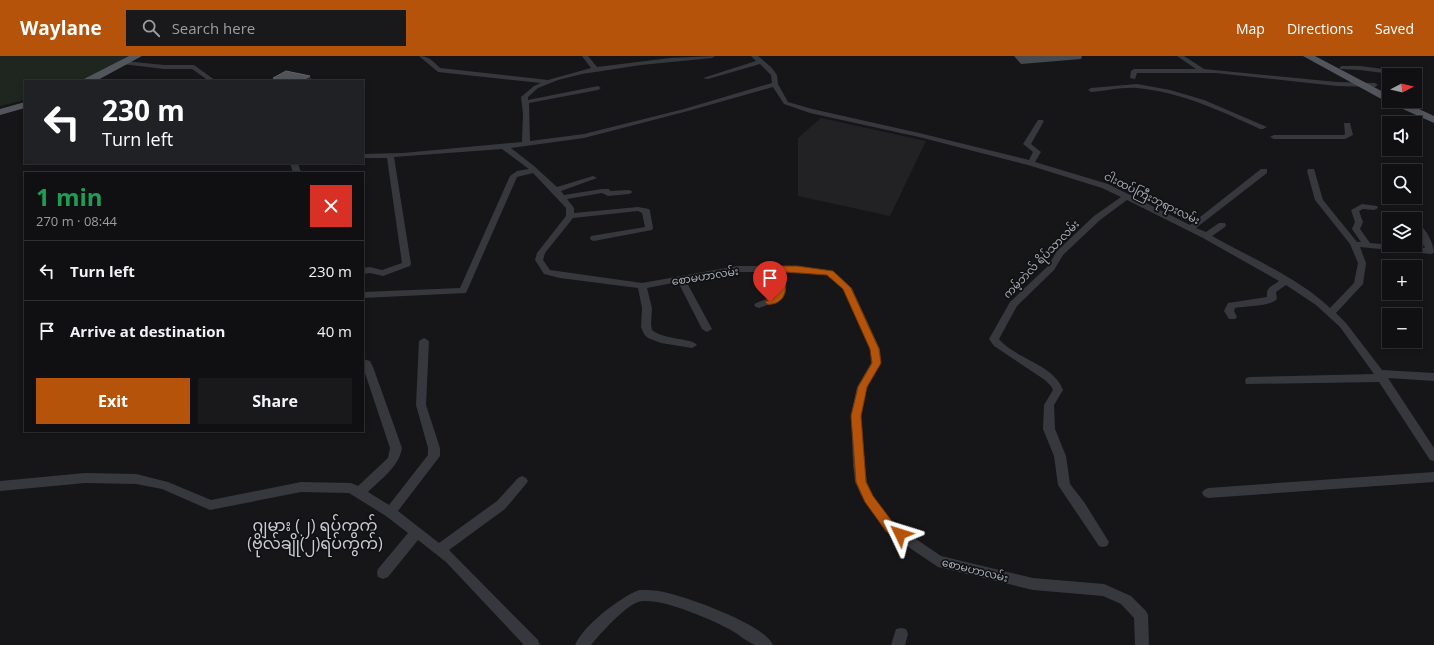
<!DOCTYPE html>
<meta charset="utf-8">
<style>
:root{--surface:#101012;--page:#19191b;--text:#f1f3f6;--muted:#9c9d9f;--line:#303032;--accent:#b45309}
body{margin:0;font-family:"Open Sans","Noto Sans Myanmar",sans-serif;background:var(--page);color:var(--text);height:100vh;display:flex;flex-direction:column;font-size:15px;white-space:nowrap}
*{box-sizing:border-box;margin:0}
p{font-size:13px;color:var(--muted)}
.icon{flex:none;width:22px;height:22px;fill:none;stroke:currentColor;stroke-width:2;stroke-linecap:round;stroke-linejoin:round}
.map{position:relative;flex:1;overflow:hidden}
.details{position:absolute;left:24px;top:116px;width:340px;height:260px;display:flex;flex-direction:column;background:var(--surface);border-radius:0px;box-shadow:0 2px 6px #0003,0 0 0 1px var(--line)}
.details>*{flex:none}
.top-card{position:absolute;left:24px;top:24px;width:340px;height:84px;border-radius:0px;box-shadow:0 2px 6px #0003,0 0 0 1px var(--line);background:#202124;color:#fff;overflow:hidden}
.needle{width:26px;rotate:83deg}
.fabs{position:absolute;left:1382px;top:12px;display:grid;gap:8px}
.fabs a{display:grid;place-items:center;width:40px;height:40px;border-radius:0px;background:var(--surface);box-shadow:0 2px 6px #0003,0 0 0 1px var(--line);font-size:20px}
.pin{position:absolute;display:grid;place-items:center;width:34px;height:34px;color:#fff;margin:-41px -17px;border-radius:50% 50% 50% 0;rotate:-45deg;box-shadow:0 0 4px #0007}
.pin .icon{rotate:45deg}
.me{position:absolute;width:44px;margin:-22px;rotate:311deg;stroke-linejoin:round;filter:drop-shadow(0 0 3px #0008)}
.turn{display:flex;align-items:center;gap:14px;height:84px;padding:0 12px;font-size:18px}
.turn .icon{width:52px;height:52px;stroke-width:2.5}
.turn b{display:block;font-size:28px;line-height:34px}
.round{display:grid;place-items:center;flex:none;width:42px;height:42px;border-radius:0px;background:var(--page)}
.head{display:flex;align-items:center;justify-content:space-between;height:68px;padding:0 12px}
h1{font-size:24px;font-weight:700;line-height:30px;color:#1e9e55}
.action{display:flex;gap:8px;margin-top:auto;padding:8px 12px}
.action a{flex:1;height:46px;border-radius:0px;background:var(--accent);color:#fff;font-size:16px;font-weight:700;line-height:46px;text-align:center}
.action a+a{background:var(--page);color:var(--text)}
ul{padding:0;list-style:none}
li{display:flex;align-items:center;gap:12px;height:60px;padding:0 12px;border-top:1px solid var(--line)}
li div{flex:1}
li b{display:block;font-size:15px}
li em{font-style:normal}
header{display:flex;align-items:center;gap:24px;box-sizing:border-box;height:56px;padding:0 20px;background:var(--accent);color:#fff}
header strong{font-size:19px}
nav{display:flex;gap:22px;margin-inline-start:auto;font-size:14px}
.search{width:280px;height:36px;background:var(--page);display:flex;align-items:center;gap:10px;box-sizing:border-box;padding:0 14px;border-radius:0px;color:var(--muted);font-size:15px}
.map>svg:first-child{display:block}
.built{fill:#222225}
.green{fill:#1e261f}
.lines{fill:none;stroke-linecap:round;stroke-linejoin:round}
.minor{fill:#37383d;fill-rule:evenodd}
.primary{fill:#53555c;fill-rule:evenodd}
.wall{fill:#47494d}
.shaded-wall{fill:#2f3033}
.building{fill:#525359;stroke:#5f6168}
.route{fill:#b45309;stroke:#753606}
.labels{text-anchor:middle;stroke-width:3.5;stroke-linejoin:round;paint-order:stroke}
.street-label{font-size:11px;fill:#a8adb8;stroke:#111113}
.near-quarter-label{font-size:16px;fill:#c9ccd4;stroke:#111113}
</style>
<header>
<strong>Waylane</strong>
<div class="search"><svg class="icon" aria-label="search" viewBox="0 0 24 24"><circle cx="10" cy="10" r="6"/><path d="M15 15l6 6"/></svg>Search here</div>
<nav><a>Map</a><a>Directions</a><a>Saved</a></nav>
</header>
<div class="map">
<svg width="1434" height="589" viewBox="0 0 1434 589">
<rect width="100%" height="100%" fill="#161618"/>
<path class="built" d="M821,62L926,85L890,160L798,140V82Z"/>
<path class="green" d="M0,0H134L84,25H25V44L0,50Z"/>
<g class="lines">
<path class="minor" d="M419,0C429,0 433,5 440,12L548,24L591,12L582,0H588L597,11L670,2L715,0L712,2L641,9L582,18L558,24L538,32L528,41V44L598,30L601,32L598,34L529,47L530,85L584,78L684,53L772,27L771,19L760,8L708,23L703,22L756,5L751,0H758L771,11L777,19L778,28L788,46L812,53L919,77L1029,104L1033,96L1023,88L1038,64H1042L1044,65L1031,88L1041,96L1035,106L1108,128L1190,169L1261,113H1267V117L1196,172L1206,176L1219,167H1225L1226,169L1225,171L1212,180C1251,202 1297,221 1330,252L1354,227L1358,207L1350,188L1315,144L1307,115L1308,113H1314L1323,144L1357,186H1361L1352,173L1355,166L1351,154L1362,148L1377,150L1378,152L1374,154L1363,153L1359,155L1363,166L1360,173L1370,187L1425,192L1415,172L1419,169C1426,172 1434,189 1434,197L1431,198L1360,191L1366,207L1363,228L1336,257L1346,267L1382,314L1434,317V325L1388,322L1434,392V405L1430,404L1379,326L1246,328L1245,325L1246,322L1250,321L1374,318L1340,271L1316,249L1286,229L1276,236L1277,243C1270,251 1245,250 1235,252L1234,255L1237,261L1235,263H1229L1224,255L1228,247L1267,241C1266,231 1271,231 1279,225L1203,182L1127,144L1100,164L1063,199L1054,214L1017,250L999,283C1015,303 1054,308 1063,334L1054,349L1055,373L1066,400L1070,428L1084,446L1109,486L1107,490L1103,491L1099,490L1058,429L1054,400L1043,373L1044,349L1053,334L1051,330L1045,324L994,290L989,283L1010,246L1048,210L1057,195L1094,160L1121,141L1102,132L1028,109L919,81L810,57L784,48L773,31L688,55L584,82L511,92L534,110L557,131L593,120L597,122L561,135L564,139L602,133H609L610,135L629,134L633,136L629,138L608,140L602,137L567,143L574,152V157L638,151L649,153L650,155L653,172L652,174L594,185L591,184L590,182L591,180L645,171L642,157L638,155L573,162L545,197L543,204L550,214L642,227L737,210H797L833,215L852,232L880,293L881,307L867,331L861,359L865,409L867,426L873,440L894,468L941,500L1033,522L1104,528L1131,540L1146,555L1148,559L1149,589H1135L1134,562L1121,548L1103,540L1033,534L938,511L886,476L863,443L855,426L853,409L851,359L857,331L871,307L870,293L843,233L827,219L785,216L786,236L781,244L759,252L756,251L754,249L756,247L774,240L776,236L777,216H737L686,225L712,273L707,276L702,273L678,226L647,232L652,252L651,268L652,274C664,284 692,282 697,289L692,292L661,287L648,282L644,278L641,271L642,252L638,232L560,222L544,218L535,204L537,197L566,160V152L533,117L517,121L466,237L363,242V236L460,232L510,120L517,115L529,113L502,93L394,101L411,208L410,210L383,220L370,217L363,218V212L370,211L382,214L402,207L387,102H363V98L403,97L522,86L523,58L521,41L534,30L541,27L438,16Z
M1177,0H1184L1204,13L1337,26L1375,27L1378,29L1375,31L1337,30L1216,17H1137L1135,23L1130,22L1131,15L1134,13H1196Z
M124,5L164,9H194L216,25H209L192,13H164L122,8L121,7Z
M1342,10H1360L1391,14L1394,16L1391,18L1360,14L1340,13V11Z
M1137,28L1170,34L1204,44L1267,71L1263,73H1260C1221,55 1181,36 1137,32C1122,31 1106,35 1091,36L1088,34L1091,32Z
M1344,67H1350L1353,79L1345,83H1274L1270,81L1274,79H1344L1345,78Z
M290,107H298L301,117H293Z
M424,282L429,285L426,349L440,392V400L398,455L439,487L497,445L518,422L522,420L526,422L528,425L526,428L505,453L449,494L538,584L540,589H524L446,506L418,484L388,521L383,523L378,521L377,517L378,513L408,477L386,460L349,437L301,436L210,454L162,433L136,428L85,427L0,435V425L85,417L136,418L168,426L211,444L301,426L351,427L358,430L388,402L390,392L363,311V303L370,305L373,311L402,392C399,411 381,423 368,436L389,449L428,399V392L416,349L419,285Z
M1434,416V426L1208,442L1204,440L1202,437L1204,434L1208,432Z
M639,534C647,534 655,534 664,536C687,541 764,568 773,589C768,589 759,589 755,589C747,586 737,577 729,573C710,563 658,540 638,546C624,551 600,578 591,589H575C584,569 619,542 639,534Z
M901,572L906,573L908,578L905,589H891L896,573Z"/>
<path class="primary" d="M129,0H142L96,25H83L84,23Z
M1303,0H1315L1389,39V45H1402L1434,60V67L1385,45Z
M25,46V52L0,59V53Z"/>
</g>
<path class="wall" d="M1014,0H1082L1081,3L1021,8Z
M273,22L312,25H274Z"/>
<path class="shaded-wall" d="M310,20L312,25H301Z"/>
<path class="building" d="M286,15L310,20L301,25H284L273,22Z"/>
<path class="route" d="M781,210H797L833,215L851,232L879,293L881,307L867,331L861,360L866,426L873,440L894,468L904,474L905,478L904,481L900,483L886,475L865,446L856,426L851,360L858,331L872,307L870,293L843,233L827,219L785,216C785,227 789,241 776,247C772,248 770,249 767,248L765,246L775,241L777,236V213Z"/>
<g class="labels">
<g class="street-label">
<text transform="translate(1152 142) rotate(26)" y="4">ငါးထပ်ကြီးဘုရားလမ်း</text>
<text transform="translate(1041 203) rotate(-46)" y="4">ကမ့်ဘဲလ် ရိပ်သာလမ်း</text>
<text transform="translate(705 220) rotate(-9)" y="4">စောမဟာလမ်း</text>
<text transform="translate(975 514) rotate(14)" y="4">စောမဟာလမ်း</text>
</g>
<g class="near-quarter-label">
<text x="315" y="475">ဂျမား (၂) ရပ်ကွက်<tspan x="315" dy="18">(ဗိုလ်ချို(၂)ရပ်ကွက်)</tspan></text>
</g>
</g>
</svg>
<div class="fabs">
<a><svg class="needle" viewBox="-14 -14 28 28"><path d="M0-13l5 13h-10z" fill="#e53935"/><path d="M0 13l5-13h-10z" fill="#9c9d9f"/></svg></a>
<a><svg class="icon" aria-label="sound" viewBox="0 0 24 24"><path d="M4 9h4l5-4v14l-5-4H4zM17 9q2 3 0 6"/></svg></a>
<a><svg class="icon" aria-label="search" viewBox="0 0 24 24"><circle cx="10" cy="10" r="6"/><path d="M15 15l6 6"/></svg></a>
<a><svg class="icon" aria-label="layers" viewBox="0 0 24 24"><path d="M12 4l9 5-9 5-9-5zM3 14l9 5 9-5"/></svg></a>
<a>+</a>
<a>−</a>
</div>
<div class="pin" style="left:770px;top:246px;background:#d93025"><svg class="icon" aria-label="arrive" viewBox="0 0 24 24"><path d="M6 21V4h12l-3 4 3 4H6"/></svg></div>
<svg class="me" style="left:900px;top:478px" viewBox="-20 -20 40 40"><path d="M0-17L14 15 0 8-14 15z" fill="#b45309" stroke="#fff" stroke-width="4"/></svg>
<div class="top-card">
<div class="turn"><svg class="icon" aria-label="left" viewBox="0 0 24 24"><path d="M17 20v-9H6M10 6l-5 5 5 5"/></svg><div><b>230 m</b>Turn left</div></div>
</div>
<section class="details">
<div class="head"><div><h1>1 min</h1><p>270 m · 08:44</p></div><a class="round" style="background:#d93025;color:#fff"><svg class="icon" aria-label="close" viewBox="0 0 24 24"><path d="M6 6l12 12M18 6L6 18"/></svg></a></div>
<ul>
<li><svg class="icon" aria-label="left" viewBox="0 0 24 24"><path d="M17 20v-9H6M10 6l-5 5 5 5"/></svg><div><b>Turn left</b></div><em>230 m</em></li>
<li><svg class="icon" aria-label="arrive" viewBox="0 0 24 24"><path d="M6 21V4h12l-3 4 3 4H6"/></svg><div><b>Arrive at destination</b></div><em>40 m</em></li>
</ul>
<div class="action"><a>Exit</a><a>Share</a></div>
</section>
</div>
